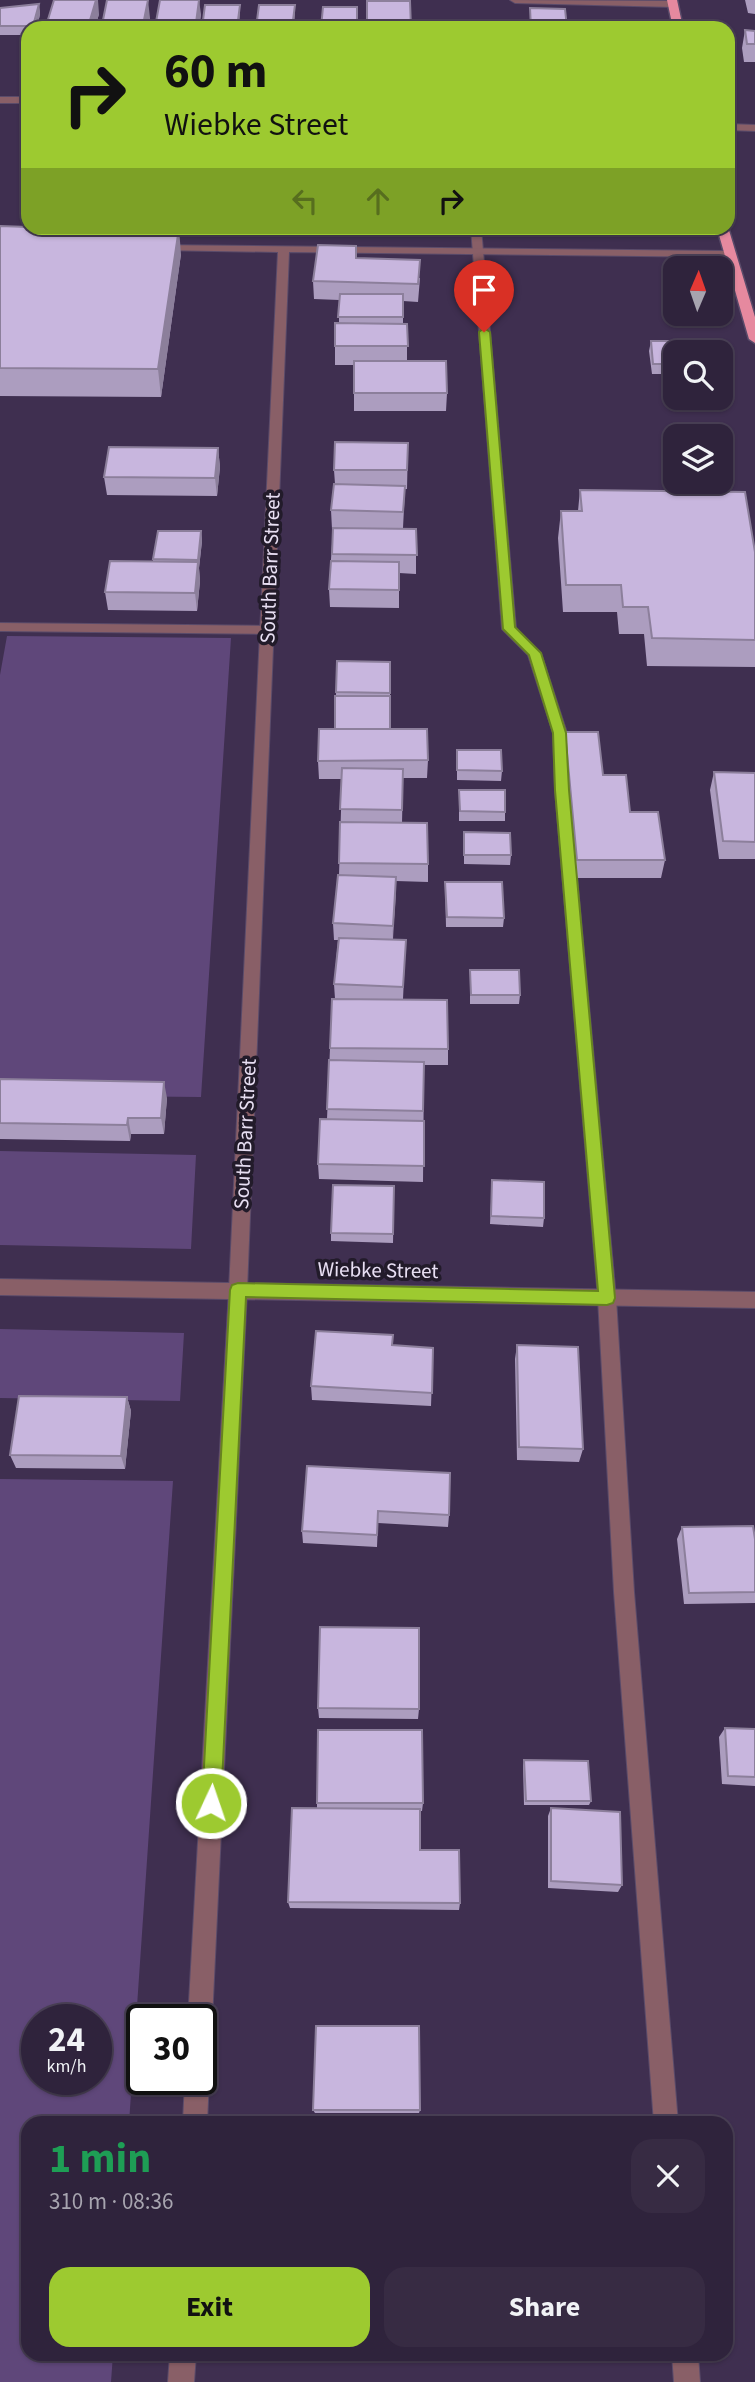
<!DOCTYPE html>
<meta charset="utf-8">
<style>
:root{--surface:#2f233c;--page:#372b43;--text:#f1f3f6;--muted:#a7a4af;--line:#4a4056;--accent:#9dca30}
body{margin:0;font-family:"Source Sans 3",sans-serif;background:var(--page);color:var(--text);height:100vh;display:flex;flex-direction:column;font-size:26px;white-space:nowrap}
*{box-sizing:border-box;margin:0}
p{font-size:23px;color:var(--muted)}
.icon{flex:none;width:38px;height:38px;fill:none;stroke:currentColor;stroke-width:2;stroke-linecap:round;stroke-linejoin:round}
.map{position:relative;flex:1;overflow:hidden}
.drawer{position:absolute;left:21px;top:2116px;width:712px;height:245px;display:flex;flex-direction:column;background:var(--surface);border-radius:21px;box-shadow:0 2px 5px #0004,0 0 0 2px var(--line)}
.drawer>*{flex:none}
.guide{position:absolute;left:21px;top:21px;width:714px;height:214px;border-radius:21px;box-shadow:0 2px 5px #0004,0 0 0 2px var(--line);background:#9dca30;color:#111;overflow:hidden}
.needle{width:46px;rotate:2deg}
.controls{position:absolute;left:663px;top:256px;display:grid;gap:14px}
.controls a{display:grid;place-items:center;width:70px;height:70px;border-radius:14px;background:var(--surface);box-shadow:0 2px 5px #0004,0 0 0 2px var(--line);font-size:35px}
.speed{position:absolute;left:21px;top:2004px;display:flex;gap:14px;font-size:35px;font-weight:700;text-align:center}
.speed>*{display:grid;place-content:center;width:91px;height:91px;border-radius:50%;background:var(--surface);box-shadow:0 2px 5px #0004,0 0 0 2px var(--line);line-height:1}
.speed small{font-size:18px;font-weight:400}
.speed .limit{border:4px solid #111;border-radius:10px;background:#fff;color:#111}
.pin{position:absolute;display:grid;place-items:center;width:60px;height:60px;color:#fff;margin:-72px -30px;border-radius:50% 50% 50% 0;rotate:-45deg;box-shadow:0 0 7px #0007}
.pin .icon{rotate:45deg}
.me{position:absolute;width:77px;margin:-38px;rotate:3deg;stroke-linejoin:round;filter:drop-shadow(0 0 5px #0008)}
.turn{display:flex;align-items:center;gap:24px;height:147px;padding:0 28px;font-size:32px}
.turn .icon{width:91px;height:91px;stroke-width:2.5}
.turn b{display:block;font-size:49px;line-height:60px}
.lanes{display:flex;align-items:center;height:66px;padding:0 28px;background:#0003;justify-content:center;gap:35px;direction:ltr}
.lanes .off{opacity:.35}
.round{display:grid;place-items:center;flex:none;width:74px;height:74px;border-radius:21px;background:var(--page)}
.summary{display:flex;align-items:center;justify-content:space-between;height:119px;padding:0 28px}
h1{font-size:42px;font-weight:700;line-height:52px;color:#1e9e55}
.button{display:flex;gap:14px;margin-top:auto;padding:14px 28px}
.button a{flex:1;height:80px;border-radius:21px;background:var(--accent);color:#111;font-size:28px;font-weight:700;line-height:80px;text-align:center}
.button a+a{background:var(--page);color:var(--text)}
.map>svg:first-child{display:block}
.green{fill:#5f477a;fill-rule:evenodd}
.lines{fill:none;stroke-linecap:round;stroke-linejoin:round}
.service-casing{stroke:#5a4b6a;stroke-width:2}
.minor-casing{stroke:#5a4b6a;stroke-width:2}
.tertiary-casing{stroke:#5a4b6a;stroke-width:2}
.trunk-casing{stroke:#5a4b6a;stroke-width:3}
.service{fill:#895f67;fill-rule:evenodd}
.minor{fill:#895f67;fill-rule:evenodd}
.tertiary{fill:#895f67;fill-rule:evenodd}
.trunk{fill:#e6899f;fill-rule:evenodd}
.wall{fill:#ac9dbf}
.shaded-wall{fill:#8c7f9b}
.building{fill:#c8b6de;stroke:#8c7f9b;stroke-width:2}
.route{fill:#9dca30;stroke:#66831f;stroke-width:2}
.labels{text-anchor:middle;stroke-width:7;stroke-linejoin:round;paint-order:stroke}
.street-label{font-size:21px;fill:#e8dff3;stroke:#221b2a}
</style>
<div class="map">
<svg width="755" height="2382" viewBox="0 0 755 2382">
<rect width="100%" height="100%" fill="#3f2f50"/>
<path class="green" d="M7,636L231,638L201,1097L0,1095V675Z
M0,1151L196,1155L191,1249L0,1245Z
M0,1329L184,1333L180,1401L0,1398Z
M0,1479L173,1481L129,2123H28V2354H113L111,2382H0ZM37,2020H96V2079H37Z"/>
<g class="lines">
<g class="service-casing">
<path id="service" d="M0,97H28V103H0Z
M471,228H481L516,628L541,653L567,733L569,790L616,1298L634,1592L678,2123H654L614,1592L598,1298L555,790L553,733L528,655L502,629Z
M0,623L268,626L275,630L268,634L0,631Z
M672,2354H698L700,2382H674Z"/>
</g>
<g class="minor-casing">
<path id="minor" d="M510,0L673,1L678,4L673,7L515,3Z
M728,124L755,125V131L728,130Z
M153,245L728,251L734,254L728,257L289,252L247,1290L212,2020L208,2028L201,2031V2020H188L229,1290L278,252L157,250L153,249Z
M201,2069L205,2071L209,2079L207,2123H183L185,2079H201Z
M170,2354H196L194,2382H168Z"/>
</g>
<g class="tertiary-casing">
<path id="tertiary" d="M0,1279L755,1292V1308L0,1295Z"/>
</g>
<g class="trunk-casing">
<path id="trunk" d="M667,0H677L683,28H673Z
M728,227L755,317V343L749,339L717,228Z"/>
</g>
<use href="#service" class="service"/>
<use href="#minor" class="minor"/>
<use href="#tertiary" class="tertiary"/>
<use href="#trunk" class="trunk"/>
</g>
<path class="wall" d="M745,0H755V14L748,13Z
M39,4L40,14L37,28H28V35H0V8Z
M99,14L95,28H46V26Z
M201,14L199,28H156V22Z
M150,18L148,28H104L103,20Z
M745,30L755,31V62H744L742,48Z
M0,226L181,254L161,397L0,396Z
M420,278L418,302L403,301V324H407V361L447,393L446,411H354V365H335V346L339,323V300L314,299L313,281Z
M651,341L676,352V374H652L649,351Z
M408,443L407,489H405L403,528L416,529V574L399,573V608L330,607L329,589L333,529H332L331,510L335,484L334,470Z
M218,448L220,467L217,496L107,495L104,477Z
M580,490L755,552V667L647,666L644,634H619L617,612H563L558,538L561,511H578Z
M201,531L202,541L199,568L200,581L197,611L108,610L105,592L153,562V559Z
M337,661L390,662V729L428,760L427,778H403L402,823L428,864V882L396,881L393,939L405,957L403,999L448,1049V1065H424L423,1182L319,1179L318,1164L327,1119L330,1048L335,999L334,984L338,940H334L333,923L339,875L342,779H319L318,761L335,729Z
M565,732L603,775L665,860L661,878H575L563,750Z
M457,750L502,771L501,781L457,780Z
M714,772L755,773V859H719L710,790Z
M459,790L505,812V821H459Z
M464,832L511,855L510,865L464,864Z
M445,882L504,918L503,927H446Z
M470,970L520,995L519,1004H470Z
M0,1079L167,1098L164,1134H131L130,1141L0,1139Z
M492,1180L544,1218L543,1227L490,1224Z
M394,1186L393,1243L331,1241V1233Z
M393,1335V1345L433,1348L431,1406L312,1400L311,1386Z
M517,1345L583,1449L579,1462L517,1460L515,1359Z
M127,1397L131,1411L125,1469L16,1468L10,1455Z
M307,1466L449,1515L448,1527L378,1523L377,1547L303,1543L302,1531Z
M682,1527L755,1539V1603L684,1604L677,1539Z
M318,1708L419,1709L418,1719L319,1718Z
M725,1728L755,1729V1786L722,1784L719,1737Z
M524,1760L591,1801L589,1805H524L523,1765Z
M317,1803H423L422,1811H420V1850L460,1903L459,1910L290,1908L288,1902L317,1808Z
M551,1808L622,1885L618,1892L548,1888V1816Z
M313,2110H420L419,2113H315Z"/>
<path class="shaded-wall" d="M96,0H98L99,14L95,28H88Z
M148,0L150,18L148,28H143Z
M199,0L201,14L199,28H196V23Z
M39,4L40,14L37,28H34Z
M240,5V14L239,28H237Z
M295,5V14L294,28H292Z
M179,228L181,254L161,397L158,369Z
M218,448L220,467L217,496L215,478Z
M201,531L202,541L199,568L200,581L197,611L195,593Z
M396,877V895L392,943L393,926Z
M164,1082L167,1098L164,1134L161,1118Z
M128,1118L131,1134L130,1141L127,1125Z
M127,1397L131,1411L125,1469L121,1456Z"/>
<path class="building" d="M54,0H96L88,27L46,26Z
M107,0H148L143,25H116L117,20H103Z
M160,0H199L196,23L156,22Z
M367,1H410L411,28H367Z
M39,4L33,26H0V8Z
M205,5H240L237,28H202Z
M259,5H295L292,28H256Z
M323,7H357V28H321Z
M530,8L565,9L567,28H531Z
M745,30L755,31V44H747Z
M0,226L28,227V228H179L158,369L0,368Z
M318,245L356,246V258L420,260L418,284L313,281Z
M340,294H403V317H338Z
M335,323L407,324L408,346H335Z
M651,341H684L685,352H676V364H653Z
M354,361H446L447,393H354Z
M335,442L408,443L407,470H334Z
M109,447L218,448L215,478L104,477Z
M334,484L405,486L403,512L331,510Z
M580,490L745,492L755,552V640L652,638L648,607H623L621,585H566L561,511H582Z
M333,528L416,529L417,555L332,554Z
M158,531H201L198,560L153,559Z
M110,561L198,562L195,593L105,592Z
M331,561L399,562V590L329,589Z
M337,661L390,662V693L336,692Z
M335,696H390V729H335Z
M319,729H427L428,760L318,761Z
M565,732H598L603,775H626L630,812H658L665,860H577Z
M457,750H501L502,771L457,770Z
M342,768L403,769L402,810L340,809Z
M714,772L755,773V842L723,841Z
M459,790H505V812L460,811Z
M340,822L427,823L428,864L339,863Z
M464,832L510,833L511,855H464Z
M338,875L396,877L393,926L333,923Z
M445,882H502L504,918L447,917Z
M339,938L406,940L403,987L334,984Z
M470,970H519L520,995H471Z
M332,999L447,1000L448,1049L330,1048Z
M329,1060L424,1062L423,1111L327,1109Z
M0,1079L164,1082L161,1118H128L127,1125L0,1123Z
M320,1119L424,1121V1166L318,1164Z
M492,1180L544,1182V1218L491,1216Z
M333,1185L394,1186L393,1234L331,1233Z
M316,1331L393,1335L392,1345L433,1348L432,1393L311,1386Z
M517,1345L578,1347L583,1449L519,1447Z
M19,1396L127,1397L121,1456L10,1455Z
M307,1466L450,1473L449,1515L378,1511L377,1535L302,1531Z
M753,1526L755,1539V1592L689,1593L682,1527Z
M320,1627L419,1628V1709L318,1708Z
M725,1728L755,1729V1777L728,1776Z
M318,1730H422L423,1803H317Z
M524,1760L588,1761L591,1801H526Z
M292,1808L420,1809V1850H459L460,1903L288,1902Z
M551,1808L620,1812L622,1885L551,1881Z
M316,2026H419L420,2110H313Z
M555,2121L638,2123H555Z"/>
<path class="route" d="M484,328L490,332L515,627L541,653L566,733L569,790L615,1298L613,1303L607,1305L246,1297L221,1803L218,1810L211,1813L204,1810L202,1803L230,1290L232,1285L238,1283L598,1291L555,790L553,733L529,655L503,629L479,332Z"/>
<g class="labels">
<g class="street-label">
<text transform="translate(270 568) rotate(-88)" y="7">South Barr Street</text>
<text transform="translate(245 1134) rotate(-87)" y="7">South Barr Street</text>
<text transform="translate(378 1270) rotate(1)" y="7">Wiebke Street</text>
</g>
</g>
</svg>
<div class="controls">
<a><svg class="needle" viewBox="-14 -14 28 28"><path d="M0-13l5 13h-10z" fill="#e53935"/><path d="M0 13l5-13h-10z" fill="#a7a4af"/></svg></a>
<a><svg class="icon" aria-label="search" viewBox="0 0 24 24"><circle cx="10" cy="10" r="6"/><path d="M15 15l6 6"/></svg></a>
<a><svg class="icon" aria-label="layers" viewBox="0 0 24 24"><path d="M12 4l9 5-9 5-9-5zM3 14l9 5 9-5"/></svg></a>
</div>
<div class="speed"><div>24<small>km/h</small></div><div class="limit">30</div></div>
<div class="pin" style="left:484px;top:332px;background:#d93025"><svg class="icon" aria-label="arrive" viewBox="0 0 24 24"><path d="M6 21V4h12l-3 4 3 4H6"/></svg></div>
<svg class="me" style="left:211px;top:1803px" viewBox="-20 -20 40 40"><circle r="17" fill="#9dca30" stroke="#fff" stroke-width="3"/><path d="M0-11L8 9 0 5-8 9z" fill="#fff"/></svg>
<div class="guide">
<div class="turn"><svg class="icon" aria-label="right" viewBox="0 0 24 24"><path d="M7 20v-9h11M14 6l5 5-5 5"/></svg><div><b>60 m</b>Wiebke Street</div></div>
<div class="lanes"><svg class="icon off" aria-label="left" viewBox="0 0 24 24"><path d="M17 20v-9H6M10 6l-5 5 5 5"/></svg><svg class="icon off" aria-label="ahead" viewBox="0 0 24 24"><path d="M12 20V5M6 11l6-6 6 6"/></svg><svg class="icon" aria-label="right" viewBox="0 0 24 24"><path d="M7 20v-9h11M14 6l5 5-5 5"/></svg></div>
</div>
<section class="drawer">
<div class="summary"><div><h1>1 min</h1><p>310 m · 08:36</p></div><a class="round"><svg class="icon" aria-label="close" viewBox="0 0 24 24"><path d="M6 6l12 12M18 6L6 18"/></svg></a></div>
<div class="button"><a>Exit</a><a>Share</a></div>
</section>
</div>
